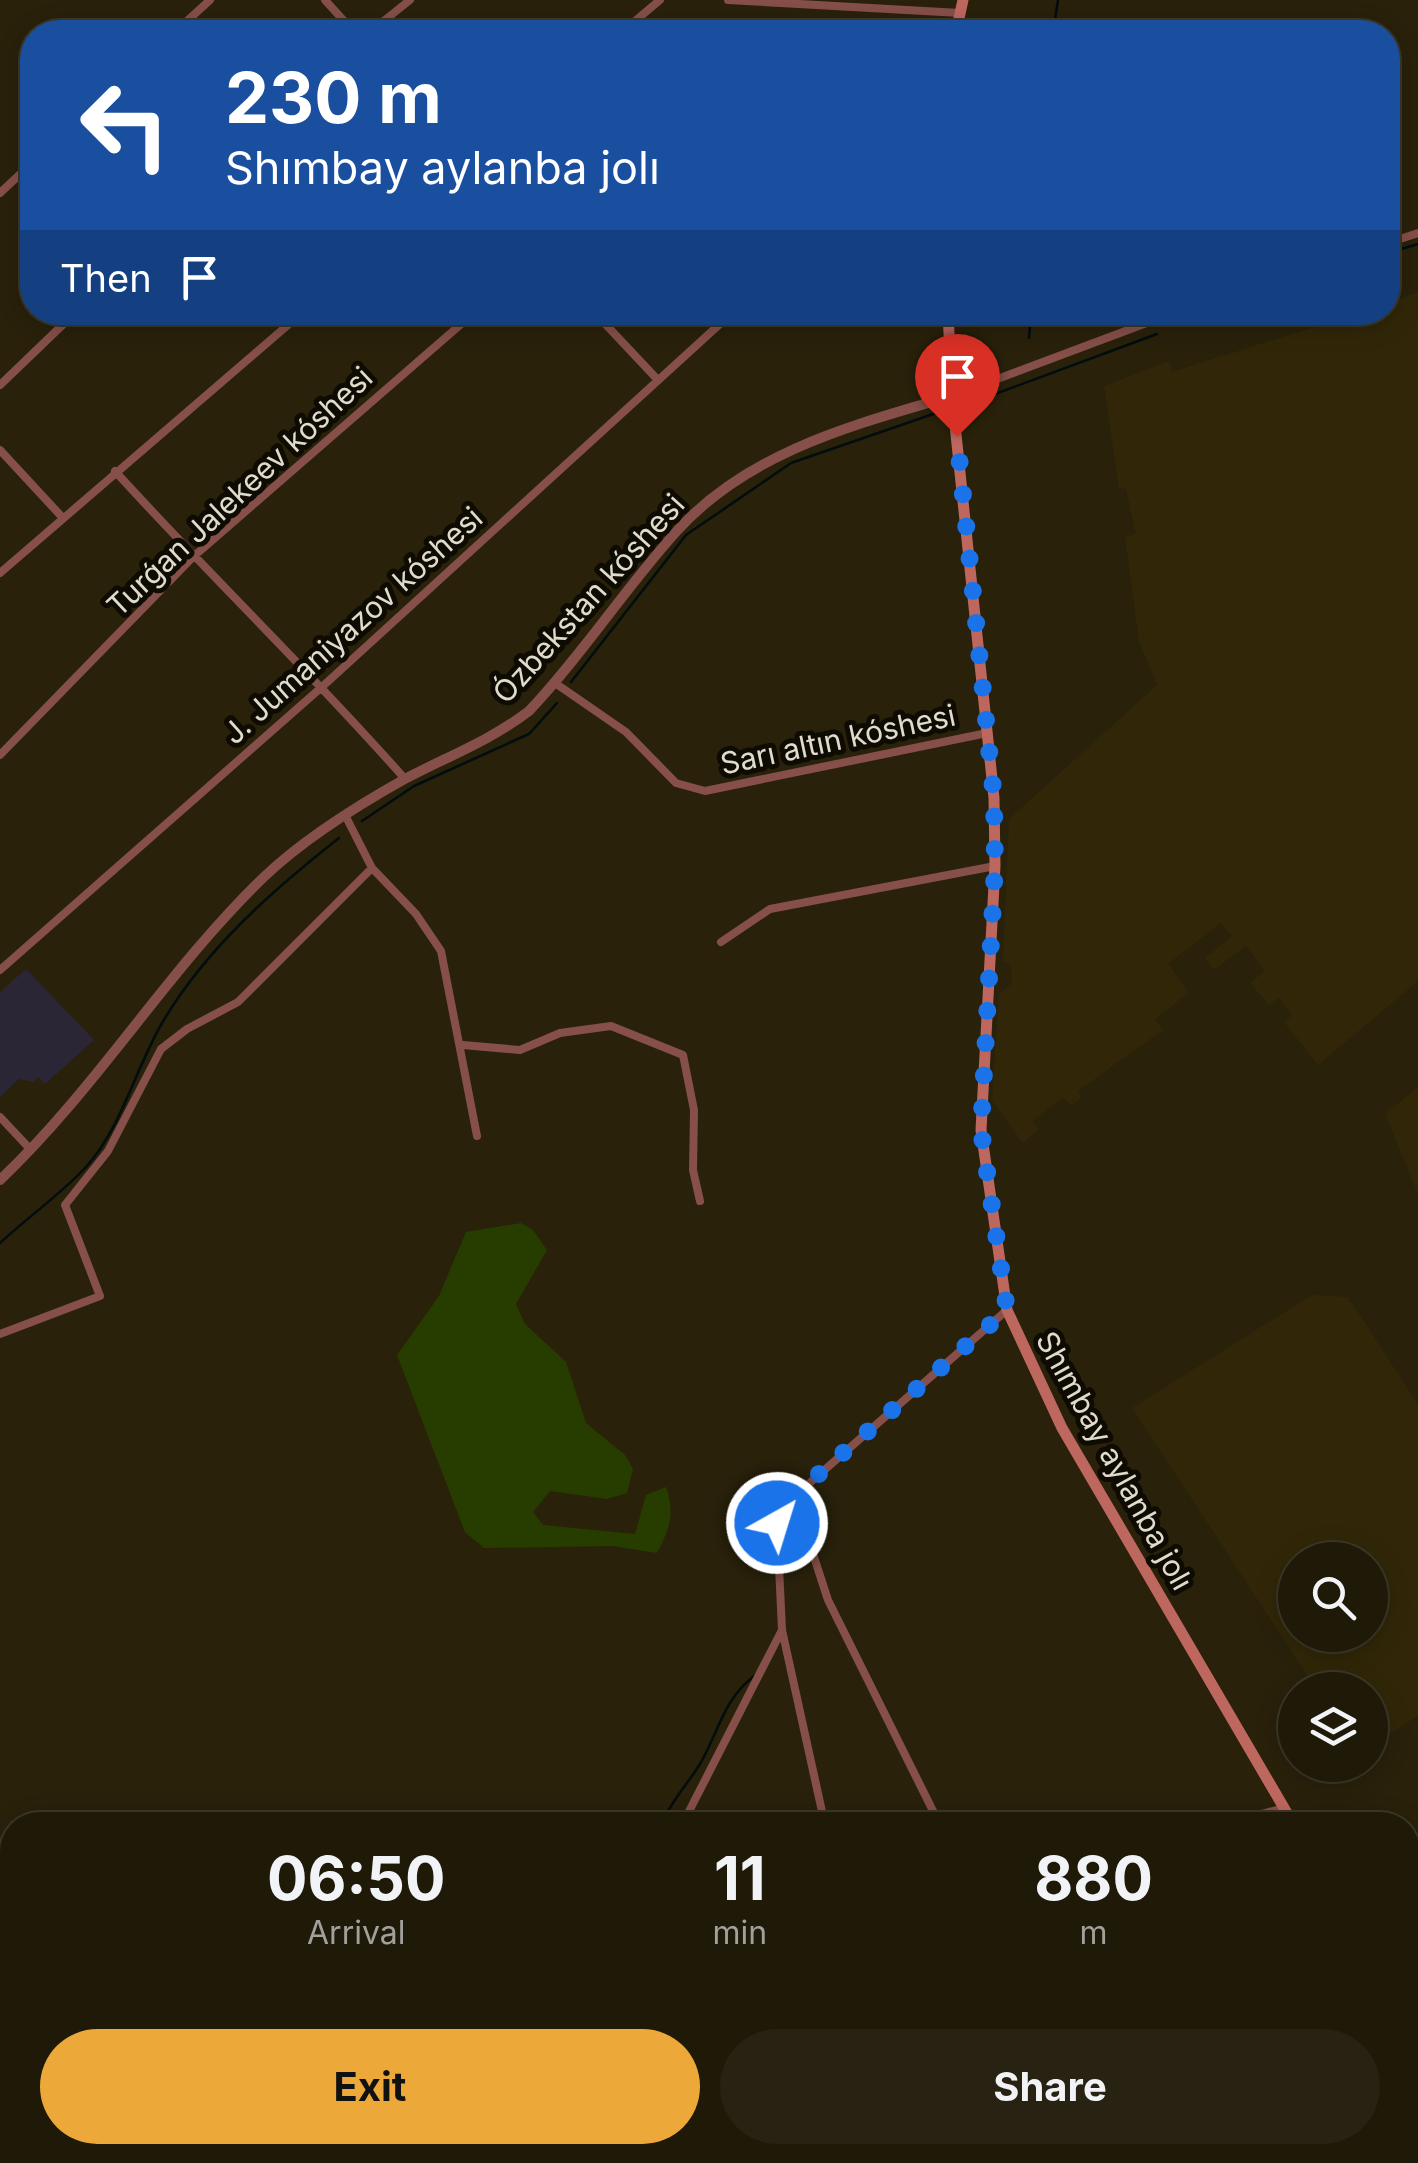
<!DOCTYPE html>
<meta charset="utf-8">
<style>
:root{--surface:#1f1908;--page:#272212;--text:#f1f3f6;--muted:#a1a09c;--line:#3c3829;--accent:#eca93a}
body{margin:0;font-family:Inter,sans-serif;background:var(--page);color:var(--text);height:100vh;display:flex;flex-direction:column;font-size:38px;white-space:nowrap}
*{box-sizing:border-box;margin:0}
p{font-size:32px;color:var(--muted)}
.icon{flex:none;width:55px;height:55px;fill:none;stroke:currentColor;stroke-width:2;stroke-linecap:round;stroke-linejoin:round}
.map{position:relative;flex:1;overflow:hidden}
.side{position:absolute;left:0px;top:1812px;width:1420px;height:352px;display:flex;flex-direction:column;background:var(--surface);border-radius:40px 40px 0 0;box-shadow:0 5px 25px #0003,0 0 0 2px var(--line)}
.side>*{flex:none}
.guide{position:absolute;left:20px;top:20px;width:1380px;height:305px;border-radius:40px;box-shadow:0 5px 25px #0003,0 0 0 2px var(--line);background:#1a4fa0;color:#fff;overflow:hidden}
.fabs{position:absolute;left:1278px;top:1542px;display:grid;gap:20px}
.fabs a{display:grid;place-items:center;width:110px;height:110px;border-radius:50%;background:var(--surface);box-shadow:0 5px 25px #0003,0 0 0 2px var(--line);font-size:50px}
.pin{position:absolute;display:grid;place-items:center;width:85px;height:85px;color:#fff;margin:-102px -42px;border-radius:50% 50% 50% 0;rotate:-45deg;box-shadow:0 0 10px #0007}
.pin .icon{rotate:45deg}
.me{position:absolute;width:110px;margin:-55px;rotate:39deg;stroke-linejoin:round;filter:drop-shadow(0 0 8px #0008)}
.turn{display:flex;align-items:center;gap:35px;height:210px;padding:0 40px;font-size:45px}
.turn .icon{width:130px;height:130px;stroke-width:2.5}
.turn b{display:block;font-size:70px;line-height:85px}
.then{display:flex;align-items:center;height:95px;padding:0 40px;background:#0003;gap:20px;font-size:38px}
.eta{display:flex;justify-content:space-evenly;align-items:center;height:170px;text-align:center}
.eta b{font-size:60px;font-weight:700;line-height:70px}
.action{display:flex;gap:20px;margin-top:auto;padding:20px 40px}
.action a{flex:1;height:115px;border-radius:60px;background:var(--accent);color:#111;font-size:40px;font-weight:700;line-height:115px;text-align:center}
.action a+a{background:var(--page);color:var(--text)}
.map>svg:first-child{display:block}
.built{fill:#312708;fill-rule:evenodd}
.education{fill:#2b2636}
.green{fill:#273d00}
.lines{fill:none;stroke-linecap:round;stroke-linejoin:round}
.stream{stroke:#010d0e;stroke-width:2.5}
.minor{stroke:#864f49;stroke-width:8}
.tertiary{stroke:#864f49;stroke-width:10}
.secondary{stroke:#be675f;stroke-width:11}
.route{stroke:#1a73e8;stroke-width:18;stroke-dasharray:0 32.4}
.labels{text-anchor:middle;stroke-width:10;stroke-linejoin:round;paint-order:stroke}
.street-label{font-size:30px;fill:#e0dbcd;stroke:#0e0b03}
</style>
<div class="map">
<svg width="1418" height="2163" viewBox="0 0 1418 2163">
<rect width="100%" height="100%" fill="#29210a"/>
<path class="built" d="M1418,292V981L1318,1065L1284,1022L1292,1015L1279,998L1269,1005L1250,983L1265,971L1246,946L1214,970L1205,958L1232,936L1221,923L1168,964L1189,993L1155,1019L1163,1030L1078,1091L1082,1097L1071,1106L1063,1097L1033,1121L1039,1129L1023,1143L992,1101L999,994L1012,983L1011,966L1003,960L1009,819L1157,685L1139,641L1125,537L1136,534L1126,489L1119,488L1104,386L1169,361L1172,372L1358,313L1388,312V303Z
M1418,1087V1194L1385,1114Z
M1312,1295L1348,1297L1418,1404V1716L1370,1746V1690H1317L1132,1408ZM1295,1560H1370V1635H1295Z"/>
<path class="education" d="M26,969L94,1040L45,1084L39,1077L33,1082L19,1079L0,1097V992Z"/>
<path class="green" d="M521,1223L533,1230L547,1250L516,1304L525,1324L566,1362L586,1423L625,1455L633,1469L627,1493L607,1499L550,1491L533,1512L543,1525L635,1534L646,1495L666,1487C675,1512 670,1529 657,1553L613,1546L484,1548L465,1532L397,1355L439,1296L466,1232Z"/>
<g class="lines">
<path class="stream" d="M1053,32L1058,0
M1388,253L1418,244
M1181,323L1211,312
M1029,338L1031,312
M968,404L1157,334
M571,682L686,535L791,463L936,413
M362,821L414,786L529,734L557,703
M0,1243C28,1217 61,1194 86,1167C123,1126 136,1065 165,1018C209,946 273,890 339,838
M661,1825C671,1801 687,1785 700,1764C719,1731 723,1700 754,1676
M369,2163L373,2152"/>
<path class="minor" d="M325,0L354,32
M728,0L960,13
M175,32L210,0
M370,32L410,0
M622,32L660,0
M0,193L32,163
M1388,243L1418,233
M594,312L657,379
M0,385L76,312
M952,396L1176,312
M0,450L62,517
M115,471C210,576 312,673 405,779
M0,573L303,312
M555,683L626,732L676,783L705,791L987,733
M0,755L193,557L475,312
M345,815L372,868L416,914L441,951L477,1136
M721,942L770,909L995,866
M0,970L323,686L733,312
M463,1045L520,1050L560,1033L611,1026L683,1055L694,1110L693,1170L700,1201
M0,1117L31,1150
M0,1334L100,1296L65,1205L108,1151L161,1049L187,1029L238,1002L372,868
M778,1544L813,1554L828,1600L940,1825
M682,1825L782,1630
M825,1825L782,1630L777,1523L805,1487L1007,1310
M1221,1825L1284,1808
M0,1907L12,1898
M0,1918L12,1945
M1408,2125L1418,2119
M0,2135L15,2163
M124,2152L130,2163
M717,2152L723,2163
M973,2152L982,2163
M1086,2152L1090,2163
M1204,2152L1208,2163
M243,2163L261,2152
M915,2163L935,2152
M1254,2163L1294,2152"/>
<path class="tertiary" d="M0,1180C98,1087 168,969 265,876C305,838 355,807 403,780C446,757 490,741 529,711C582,655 624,590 675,533C747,452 853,425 952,396"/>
<path class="secondary" d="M956,32L963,0
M948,312L952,396L994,798L995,866L981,1130L1007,1310L1062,1428L1294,1825
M1408,2009L1418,2026"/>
</g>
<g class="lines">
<path class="route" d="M777,1523L804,1487L1007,1310L981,1130L995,866L994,798L957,436"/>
</g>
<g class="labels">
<g class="street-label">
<text transform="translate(240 492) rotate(-43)" y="10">Turǵan Jalekeev kóshesi</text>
<text transform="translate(589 599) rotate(-48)" y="10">Ózbekstan kóshesi</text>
<text transform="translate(353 626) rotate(-42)" y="10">J. Jumaniyazov kóshesi</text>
<text transform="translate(838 740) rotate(-12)" y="10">Sarı altın kóshesi</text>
<text transform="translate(1114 1461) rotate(61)" y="10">Shımbay aylanba jolı</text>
</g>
</g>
</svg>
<div class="fabs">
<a><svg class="icon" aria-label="search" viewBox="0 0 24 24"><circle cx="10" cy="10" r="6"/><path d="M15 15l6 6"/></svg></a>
<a><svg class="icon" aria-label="layers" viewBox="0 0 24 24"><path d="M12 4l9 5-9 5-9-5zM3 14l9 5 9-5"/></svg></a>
</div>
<div class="pin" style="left:957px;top:436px;background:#d93025"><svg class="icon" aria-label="arrive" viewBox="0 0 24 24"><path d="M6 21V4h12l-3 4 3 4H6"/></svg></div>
<svg class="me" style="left:777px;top:1523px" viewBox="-20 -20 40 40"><circle r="17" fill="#1a73e8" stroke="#fff" stroke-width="3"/><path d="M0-11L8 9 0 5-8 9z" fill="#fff"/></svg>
<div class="guide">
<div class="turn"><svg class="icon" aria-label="left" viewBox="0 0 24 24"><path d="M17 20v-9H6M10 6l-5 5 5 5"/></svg><div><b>230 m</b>Shımbay aylanba jolı</div></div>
<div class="then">Then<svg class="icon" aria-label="arrive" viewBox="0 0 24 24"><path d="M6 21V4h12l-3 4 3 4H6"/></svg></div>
</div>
<section class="side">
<div class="eta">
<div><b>06:50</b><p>Arrival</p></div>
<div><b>11</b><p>min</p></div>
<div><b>880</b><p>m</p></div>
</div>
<div class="action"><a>Exit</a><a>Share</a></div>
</section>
</div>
